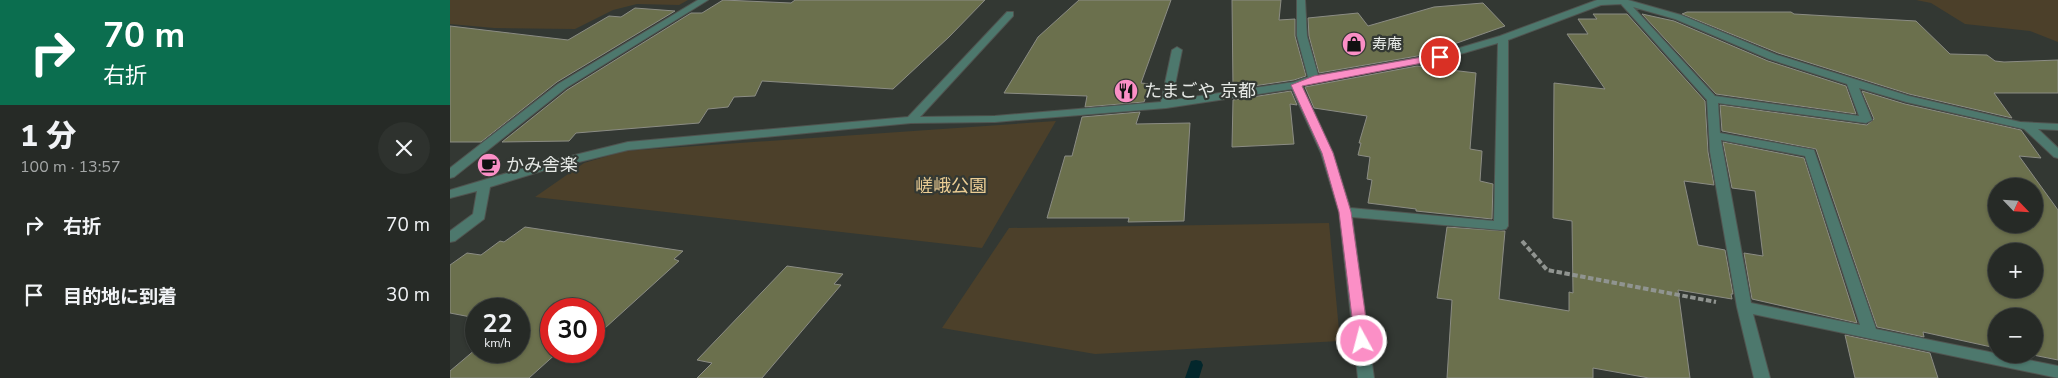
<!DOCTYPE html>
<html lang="ja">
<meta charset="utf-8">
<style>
:root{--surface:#262a26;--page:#2e322e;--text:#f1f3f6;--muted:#a4a7a7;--line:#424643}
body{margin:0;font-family:"Nunito Sans","Noto Sans JP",sans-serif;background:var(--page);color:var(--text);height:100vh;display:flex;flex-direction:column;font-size:19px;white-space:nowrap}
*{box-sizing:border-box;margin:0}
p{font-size:16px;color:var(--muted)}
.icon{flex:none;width:28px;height:28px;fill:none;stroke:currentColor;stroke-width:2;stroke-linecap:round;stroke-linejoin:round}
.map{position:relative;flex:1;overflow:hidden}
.drawer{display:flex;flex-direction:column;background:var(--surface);width:450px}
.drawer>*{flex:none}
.hud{background:#0b6e4f;color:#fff;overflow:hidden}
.needle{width:32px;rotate:115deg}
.controls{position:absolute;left:1538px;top:178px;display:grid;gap:10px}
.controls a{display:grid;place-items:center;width:55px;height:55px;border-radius:50%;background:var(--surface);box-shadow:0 1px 4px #0004,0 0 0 1px var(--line);font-size:25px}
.speed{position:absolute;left:15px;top:298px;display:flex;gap:10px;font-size:25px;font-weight:700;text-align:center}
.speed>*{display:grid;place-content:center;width:65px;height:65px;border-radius:50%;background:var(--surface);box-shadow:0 1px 4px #0004,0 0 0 1px var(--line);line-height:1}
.speed small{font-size:12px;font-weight:400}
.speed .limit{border:8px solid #d22;background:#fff;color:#111}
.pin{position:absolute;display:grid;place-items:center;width:42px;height:42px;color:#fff;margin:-21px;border:2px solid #fff;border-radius:50%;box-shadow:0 1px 5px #0007}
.me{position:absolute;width:55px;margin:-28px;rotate:353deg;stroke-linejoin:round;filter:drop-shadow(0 0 4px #0008)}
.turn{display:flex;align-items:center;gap:18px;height:105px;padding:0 20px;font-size:22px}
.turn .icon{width:65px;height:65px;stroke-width:2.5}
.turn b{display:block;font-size:35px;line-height:42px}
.round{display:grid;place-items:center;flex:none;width:52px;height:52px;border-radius:26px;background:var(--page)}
.overview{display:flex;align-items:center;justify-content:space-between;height:85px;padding:0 20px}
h1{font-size:30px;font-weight:800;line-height:38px}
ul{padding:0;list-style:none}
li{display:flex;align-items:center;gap:15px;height:70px;padding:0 20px}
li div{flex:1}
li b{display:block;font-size:19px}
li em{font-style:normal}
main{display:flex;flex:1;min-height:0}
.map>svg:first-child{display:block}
.green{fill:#4c402a}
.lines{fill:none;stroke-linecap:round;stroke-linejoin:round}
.stream{fill:#03272c;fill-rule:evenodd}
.building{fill:#6b704d;stroke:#8b8c84;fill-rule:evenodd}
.minor-casing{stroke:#505450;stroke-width:2}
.path{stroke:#909490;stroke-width:4;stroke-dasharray:5.5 2.5;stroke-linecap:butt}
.minor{fill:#4d786d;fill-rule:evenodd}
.route{fill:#fb8fc6;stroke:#a35d81}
.labels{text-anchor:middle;stroke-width:4.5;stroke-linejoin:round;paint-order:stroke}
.far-poi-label{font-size:15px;fill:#e6e9e6;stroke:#333833;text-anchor:start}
.poi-label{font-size:18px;fill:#e6e9e6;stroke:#333833;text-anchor:start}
.park-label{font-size:18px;fill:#ebcd94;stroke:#333833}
</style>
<main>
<section class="drawer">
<div class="hud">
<div class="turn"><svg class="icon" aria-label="right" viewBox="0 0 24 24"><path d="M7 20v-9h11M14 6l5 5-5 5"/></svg><div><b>70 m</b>右折</div></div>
</div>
<div class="overview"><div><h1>1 分</h1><p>100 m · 13:57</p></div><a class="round"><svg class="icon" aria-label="close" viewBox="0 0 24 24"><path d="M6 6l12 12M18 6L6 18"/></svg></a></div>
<ul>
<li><svg class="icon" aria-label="right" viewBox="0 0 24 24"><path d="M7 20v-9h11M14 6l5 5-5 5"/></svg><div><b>右折</b></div><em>70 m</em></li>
<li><svg class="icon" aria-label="arrive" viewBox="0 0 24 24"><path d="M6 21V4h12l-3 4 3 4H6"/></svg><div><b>目的地に到着</b></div><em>30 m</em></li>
</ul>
</section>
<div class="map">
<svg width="1608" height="378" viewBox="0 0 1608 378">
<rect width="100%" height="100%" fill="#333833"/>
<path class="green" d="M0,0H238L229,5L187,4L163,10L125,29L44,28L0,24Z
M1466,0H1608V42L1580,31L1515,24L1481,3Z
M606,121L532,248L85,197L134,163L175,151Z
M879,223L890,341L645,354L492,328L559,228Z"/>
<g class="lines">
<path class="stream" d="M746,360L751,361L753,365L749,378H735L741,361Z"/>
</g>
<path class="building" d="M273,0L341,3L345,0H535L499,37L443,89L312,81L305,96L284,97L278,107L258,109L249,123L126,133L119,141L52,142L117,90L241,13H252Z
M629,0H721L691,83L701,84L694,102L635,107L637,96L554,93L588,37Z
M782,0H831L829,20L845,19V36L856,76L844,80L783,89Z
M1033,3L1055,26L973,55L869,73L859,36L858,18L908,13L918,26L984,7Z
M185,8L225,11L107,82L31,142H0V26L118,40L159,16L171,17Z
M1237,12H1341L1344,14L1466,21L1500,54L1537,55L1545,61L1554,62L1608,60V93H1544L1562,118L1459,94L1328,53L1232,14Z
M1143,14H1177L1255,101L1258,152L1264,185L1234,181L1248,245L1275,250L1283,294H1281L1282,299L1228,290L1240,378H1199L1143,368V378H997L1002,300L987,298L997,227L1055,231L1049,299L1119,311V292L1123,293L1122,221L1103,218L1104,83L1155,89L1117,34H1138L1128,19H1147Z
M1192,14L1224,21L1318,61L1396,86L1406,114L1266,94Z
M967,66L1026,73L1020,149L1032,151L1030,181L1043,184L1042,219L966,211V209L918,203L922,180L917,179L920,157L908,155L911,143H909L917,116L864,108L855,87Z
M841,91L847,105L840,104L844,144L782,147L783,100Z
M1412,91L1455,104L1571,130L1591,158L1569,156L1608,210V360L1578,354H1584V316H1546V348L1473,332L1474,337L1427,327L1366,149L1272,131L1270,105L1417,125L1424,119ZM1546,186H1584V224H1546ZM1546,251H1584V289H1546Z
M690,112L686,124L740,123L734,221L678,222L679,218H597L615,156H622L632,117Z
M1273,142L1354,158L1407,323L1302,299L1294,253L1313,256L1305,191L1282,188Z
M75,227L233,251L224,259L229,261L144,338V309H101V351H109L79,378H0V371L26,349V351H69V309H26V318L0,313V265L17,253L31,255L50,241L54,242Z
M337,266L393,274L384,284L391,285L312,378H247L262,363L247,360Z
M1395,335L1480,353L1488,378H1405Z"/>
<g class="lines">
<g class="minor-casing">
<path id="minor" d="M248,0H258L116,88L4,177L0,178V168L108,84Z
M847,0H855L857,36L868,75L989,54L1050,36L1147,0H1178L1231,15L1327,55L1459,96L1570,122L1608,124V130L1588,129L1608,148V158L1604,157L1574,129L1456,102L1409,88L1422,120L1416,123L1268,103L1270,133L1364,150L1426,329L1608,366V378L1303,314L1320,378H1304L1287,307L1260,152L1257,100L1171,4L1151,5L1058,40V226L1056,229L1051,230L902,217L924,378H908L889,212L871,153L842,89L716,108L545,122L461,123L178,150L92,171L40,187L34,219L5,241L0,242V231L23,214L27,191L0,198V190L84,165L178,142L458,117L557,12H563V16L470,117L545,116L711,102L722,50L727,47L732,50L722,100L844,82L858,77L847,36ZM1183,7L1225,19L1319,59L1397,84L1409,116L1265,96ZM1048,43L1044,221L900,208L883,153L852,86L866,82L990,60ZM1271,140L1355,156L1410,325L1301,303Z"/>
</g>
<path class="path" d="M1072,241L1097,270L1266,302"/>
<use href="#minor" class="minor"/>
</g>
<path class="route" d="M990,54L994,57L993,59L852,86L883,153L901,212L919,341L912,346L905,341L889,212L872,153L841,85L864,76Z"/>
<defs>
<g id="shop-disc" transform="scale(1.25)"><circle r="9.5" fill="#fb8fc6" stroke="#333833"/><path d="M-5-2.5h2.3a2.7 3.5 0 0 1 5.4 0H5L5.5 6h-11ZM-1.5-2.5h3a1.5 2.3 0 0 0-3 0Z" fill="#111"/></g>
<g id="restaurant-disc" transform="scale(1.25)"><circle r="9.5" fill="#fb8fc6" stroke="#333833"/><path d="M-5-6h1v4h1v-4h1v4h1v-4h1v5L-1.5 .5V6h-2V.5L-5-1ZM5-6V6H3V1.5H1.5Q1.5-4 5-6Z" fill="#111"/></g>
<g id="cafe-disc" transform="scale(1.25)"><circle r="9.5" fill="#fb8fc6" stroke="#333833"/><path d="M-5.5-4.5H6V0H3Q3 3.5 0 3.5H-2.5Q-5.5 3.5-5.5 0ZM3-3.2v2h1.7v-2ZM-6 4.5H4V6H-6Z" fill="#111"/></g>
</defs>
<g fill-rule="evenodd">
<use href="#shop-disc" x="904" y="44"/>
<use href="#restaurant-disc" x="676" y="91"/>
<use href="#cafe-disc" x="39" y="165"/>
</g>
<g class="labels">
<g class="far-poi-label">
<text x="922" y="49">寿庵</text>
</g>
<g class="poi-label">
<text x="694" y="97">たまごや 京都</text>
<text x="56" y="171">かみ舎楽</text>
</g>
<g class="park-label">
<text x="501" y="192">嵯峨公園</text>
</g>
</g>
</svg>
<div class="controls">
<a><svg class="needle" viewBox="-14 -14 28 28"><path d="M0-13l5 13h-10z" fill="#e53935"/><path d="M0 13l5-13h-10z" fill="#a4a7a7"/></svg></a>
<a>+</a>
<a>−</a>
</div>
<div class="speed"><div>22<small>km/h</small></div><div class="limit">30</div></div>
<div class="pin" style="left:990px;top:57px;background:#d93025"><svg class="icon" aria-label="arrive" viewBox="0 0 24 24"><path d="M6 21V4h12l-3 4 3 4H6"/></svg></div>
<svg class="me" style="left:912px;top:341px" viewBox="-20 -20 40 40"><circle r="17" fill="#fb8fc6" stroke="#fff" stroke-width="3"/><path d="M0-11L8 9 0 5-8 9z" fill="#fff"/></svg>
</div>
</main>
